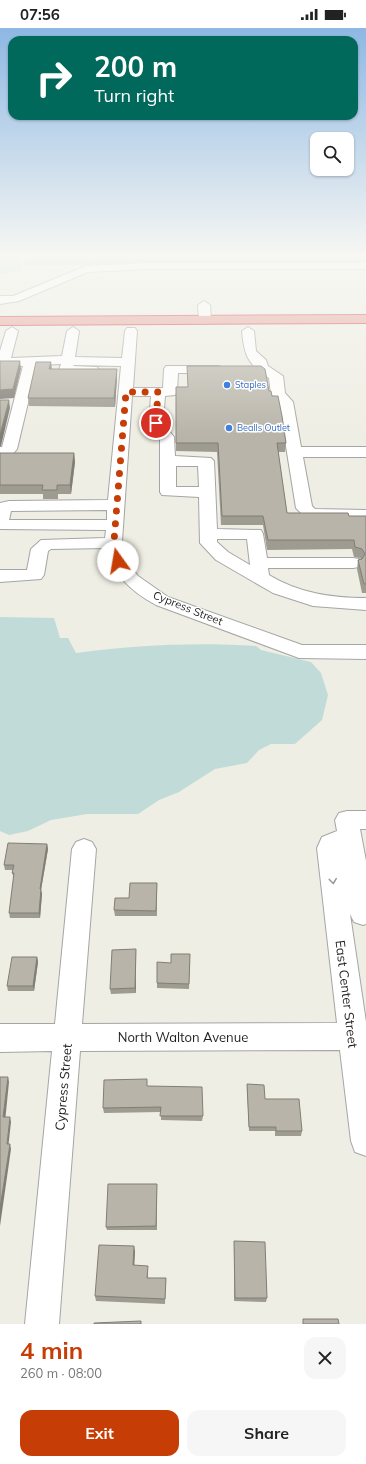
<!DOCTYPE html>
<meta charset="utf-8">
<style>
:root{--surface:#fff;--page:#f6f6f6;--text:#222;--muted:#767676;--accent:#c63e05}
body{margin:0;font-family:Mulish,sans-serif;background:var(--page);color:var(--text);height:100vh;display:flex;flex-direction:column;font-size:15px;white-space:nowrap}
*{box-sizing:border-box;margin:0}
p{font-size:13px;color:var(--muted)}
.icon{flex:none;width:22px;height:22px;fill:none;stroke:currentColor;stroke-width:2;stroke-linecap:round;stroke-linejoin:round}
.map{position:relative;height:1296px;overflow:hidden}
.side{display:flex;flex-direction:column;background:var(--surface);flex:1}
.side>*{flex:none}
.banner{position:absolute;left:8px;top:8px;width:350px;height:84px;border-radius:12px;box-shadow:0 1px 3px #0004;background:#00695c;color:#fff;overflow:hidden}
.tools{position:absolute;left:310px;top:104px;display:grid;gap:8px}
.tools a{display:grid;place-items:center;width:44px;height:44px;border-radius:8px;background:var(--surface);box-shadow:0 1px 3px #0004;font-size:20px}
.pin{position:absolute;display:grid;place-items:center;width:34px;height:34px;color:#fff;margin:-17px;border:2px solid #fff;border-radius:50%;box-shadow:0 1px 4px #0007}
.me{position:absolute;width:44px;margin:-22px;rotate:347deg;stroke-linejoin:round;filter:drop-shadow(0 0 3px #0008)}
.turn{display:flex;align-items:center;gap:14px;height:84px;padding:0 20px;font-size:18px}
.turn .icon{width:52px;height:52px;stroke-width:2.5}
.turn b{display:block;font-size:28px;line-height:34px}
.round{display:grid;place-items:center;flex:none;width:42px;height:42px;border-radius:12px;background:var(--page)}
.summary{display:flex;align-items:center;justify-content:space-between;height:68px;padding:0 20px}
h1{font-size:24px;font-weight:700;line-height:30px;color:var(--accent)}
.primary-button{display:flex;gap:8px;margin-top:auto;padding:8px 20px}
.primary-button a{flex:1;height:46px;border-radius:12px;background:var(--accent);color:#fff;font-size:16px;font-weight:700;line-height:46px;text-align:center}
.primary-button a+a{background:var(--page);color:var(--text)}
.status{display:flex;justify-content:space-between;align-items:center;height:28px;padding:0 20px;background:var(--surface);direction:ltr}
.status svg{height:11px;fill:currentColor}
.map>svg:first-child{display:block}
.wetland{fill:#c1dcd8}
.cemetery{fill:#a6c7b4}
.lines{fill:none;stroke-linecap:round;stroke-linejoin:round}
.minor-casing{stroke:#a5a5a5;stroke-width:2}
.highway-casing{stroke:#d52831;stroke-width:2}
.minor{fill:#fff;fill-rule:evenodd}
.highway{fill:#e4978d;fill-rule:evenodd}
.wall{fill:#9e9b91}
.shaded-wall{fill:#817e76}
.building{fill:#b8b4a9;stroke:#817e76}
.oneway{stroke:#9a9a9a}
.route{stroke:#c63e05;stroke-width:7;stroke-dasharray:0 12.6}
.shop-dot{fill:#3f7fe0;stroke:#fff;stroke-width:1.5}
.labels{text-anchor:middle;stroke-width:3;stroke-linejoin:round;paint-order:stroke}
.far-shop-label{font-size:9px;fill:#366cbe;stroke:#fff;text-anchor:start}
.street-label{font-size:11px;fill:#1e1e1e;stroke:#fff}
.near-street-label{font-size:13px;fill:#1e1e1e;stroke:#fff}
</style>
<div class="status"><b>07:56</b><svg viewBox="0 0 49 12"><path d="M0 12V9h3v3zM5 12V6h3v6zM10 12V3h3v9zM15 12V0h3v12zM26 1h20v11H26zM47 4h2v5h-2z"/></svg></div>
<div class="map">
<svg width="366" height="1296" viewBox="0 0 366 1296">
<rect width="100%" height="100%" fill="#eeeee4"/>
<path class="wetland" d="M0,226H23L19,236L22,238V243L0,246Z
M0,589L54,590L60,610H68L76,625C136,617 196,614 256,618L261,622L311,634L321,645L328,667L322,692L295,716H271L259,722L247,735L215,741L179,764L159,772L138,786H87L51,792L28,803L9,807L0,803Z"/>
<path class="cemetery" d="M26,226H366V235L23,237Z"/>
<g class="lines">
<g class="minor-casing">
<path id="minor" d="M84,226H101L96,229L85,228Z
M146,235H366V241H146L88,244L19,273L0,276V268H13L86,238Z
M204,273L210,277L211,292L205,296L199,292L198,277Z
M12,299L18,303L11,330L62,328L67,303L73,299L79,303L75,329L122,330L125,303L127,300H135L137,303L133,360H163L164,341L166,338H219L221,341L219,344L214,345H178L177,364L175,367L165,368L163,395L174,409L175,428L211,430L214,433L217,501L261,502L263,506L267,530H353L359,531L362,535L359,539L353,540H268L269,547C299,565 331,570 366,570V582L313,578L273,565L216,532L200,515L199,469L162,467L160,464V409L149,395L151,368H132L122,513L128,536L138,548L168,569L302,617H366V631L299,630L156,577C131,563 114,548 107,520L51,521L48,523L44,547L41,551L0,554V542H27L31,521L41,512L105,510L106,502L0,501V475L9,473L108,472L121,338L74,337L73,338L97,339L99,342L97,345C86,347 72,347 61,345L59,342L61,336L37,337L17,421L13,426L0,429V419H2L23,338H6L0,335V323L6,303ZM176,438H198L199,459H176ZM107,482V492H9L11,483ZM217,511H247L250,537L228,524L217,514Z
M248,299L254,303L256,323L266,332L268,338L283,348L285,365L293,374L301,419H366V429H303L312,478L315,481L366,482V492L311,491L305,489L296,480L279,375L271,366L269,350C248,337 244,327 242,303Z
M347,783H366V801H360L366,833V896L363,897L354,894L350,886L347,866L366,994V1128L355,1124L351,1113L340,1022L80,1023L59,1296H25L52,1023L0,1024V996H55L72,821L76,814L84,811L92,814L96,821L82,996L337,995L317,820L322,809L337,803L335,792L339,785Z"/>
</g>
<g class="highway-casing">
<path id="highway" d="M366,287V295L0,297V289Z"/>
</g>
<use href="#minor" class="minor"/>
<use href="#highway" class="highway"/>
</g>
<path class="wall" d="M52,341L117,349L115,379L29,378L28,370Z
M176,359L269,363L272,368L286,415L285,424H278L287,485L349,488H366V565H362L357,541L358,532L361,531L360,530L354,529L352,521L267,522L263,497H221L217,424L176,423Z
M0,422V425H74L75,434L71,466H58V471H43V466H0Z
M47,816L48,821L41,862L42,866L40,890H10L9,885L14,850L12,845L13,842H5L4,837Z
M157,855V888H115L114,882L129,870Z
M136,921V965L111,966L110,961Z
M190,926L189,961L157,960V955L171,935Z
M37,929L38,934L34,963H8L7,958Z
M247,1056L302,1103L301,1108H275V1103H249L247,1061Z
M147,1058L203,1088L202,1093L161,1092V1084L104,1085L103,1080Z
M157,1156V1202H107L106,1199Z
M234,1213L267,1270L266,1274L234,1273Z
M135,1223L134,1237L148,1243V1250H166L165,1276L96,1273L95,1268Z"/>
<path class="shaded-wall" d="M20,333L21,341L14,370L0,371V362Z
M51,334L52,342L49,341Z
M117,341V349L115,379L114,370Z
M9,372L10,380L1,418H0V407Z
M74,425L75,434L71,466L70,457Z
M47,816L48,821L41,862L42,866L40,890L39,885L40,861Z
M136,921V965L135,960Z
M37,929L38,934L34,963L33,958Z
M8,1049L9,1054L5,1094L3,1089Z
M10,1089L11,1094L8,1121L7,1116Z
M10,1116L11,1121L0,1198V1180Z
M134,1218L135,1223L134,1243L133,1237Z"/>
<path class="building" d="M0,333H20L13,361L0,362Z
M36,334H51L49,341H117L114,370H28Z
M187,338H261L265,341L269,363H271L272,368H278L282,388L286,415H277L287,485H348L349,488H366V556H364L358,532L362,531L365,526L362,521L355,519L354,512H268L263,488H222L218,415H176V359H188Z
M0,372H9L0,407Z
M0,425H74L70,457H57V462H42L43,457H0Z
M8,815L47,816L40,861H41L39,885H9L14,845H12L14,837H4Z
M130,855H157L156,883L114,882L115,870H129Z
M136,921L135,960L110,961L112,922Z
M171,926H190L189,956L157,955V934L171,935Z
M12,929H37L33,958H7Z
M0,1049H8L3,1089H10L7,1116H10L0,1180Z
M147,1051V1058L202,1059L203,1088H160L161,1079L103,1080L104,1052Z
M247,1056L264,1057L265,1071H299L302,1103H276V1099H249Z
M108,1156H157L156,1198L106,1199Z
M234,1213L265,1214L267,1270H235Z
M99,1217L134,1218L133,1237L148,1238L147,1250H166L165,1271L95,1268Z
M303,1291H338L339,1296H303Z
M141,1293V1296H94V1295Z"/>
<defs><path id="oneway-chevron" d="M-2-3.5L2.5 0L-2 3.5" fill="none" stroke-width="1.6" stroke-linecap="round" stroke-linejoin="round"/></defs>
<use class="oneway" href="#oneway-chevron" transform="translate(333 853) rotate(83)"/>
<linearGradient id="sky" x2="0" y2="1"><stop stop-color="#8db8e3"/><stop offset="0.56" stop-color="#f7f7f3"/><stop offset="1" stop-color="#f7f7f3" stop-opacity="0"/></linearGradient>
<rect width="366" height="407" fill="url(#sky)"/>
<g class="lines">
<path class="route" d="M118,533L114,513L126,364H158L156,395"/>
</g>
<g class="shop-dot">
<circle cx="227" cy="357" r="4"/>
<circle cx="229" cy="400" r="4"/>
</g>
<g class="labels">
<g class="far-shop-label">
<text x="235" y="360">Staples</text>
<text x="237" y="403">Bealls Outlet</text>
</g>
<g class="street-label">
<text transform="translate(188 580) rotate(22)" y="4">Cypress Street</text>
</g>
<g class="near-street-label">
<text transform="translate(347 966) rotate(83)" y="5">East Center Street</text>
<text x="183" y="1014">North Walton Avenue</text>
<text transform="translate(63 1059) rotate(-85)" y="5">Cypress Street</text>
</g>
</g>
</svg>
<div class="tools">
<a><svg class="icon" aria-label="search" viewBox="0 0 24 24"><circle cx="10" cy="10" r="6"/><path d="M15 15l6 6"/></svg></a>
</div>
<div class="pin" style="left:156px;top:395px;background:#d93025"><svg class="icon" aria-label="arrive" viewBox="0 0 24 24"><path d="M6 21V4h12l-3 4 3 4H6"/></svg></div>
<svg class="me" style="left:118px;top:533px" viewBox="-20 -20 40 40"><circle r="19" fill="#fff"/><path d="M0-13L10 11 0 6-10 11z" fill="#c63e05"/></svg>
<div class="banner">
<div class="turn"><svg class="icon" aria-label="right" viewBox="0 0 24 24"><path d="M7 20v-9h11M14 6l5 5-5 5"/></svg><div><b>200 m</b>Turn right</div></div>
</div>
</div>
<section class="side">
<div class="summary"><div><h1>4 min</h1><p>260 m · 08:00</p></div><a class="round"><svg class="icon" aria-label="close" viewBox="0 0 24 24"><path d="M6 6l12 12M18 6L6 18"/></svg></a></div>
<div class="primary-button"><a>Exit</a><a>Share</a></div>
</section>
